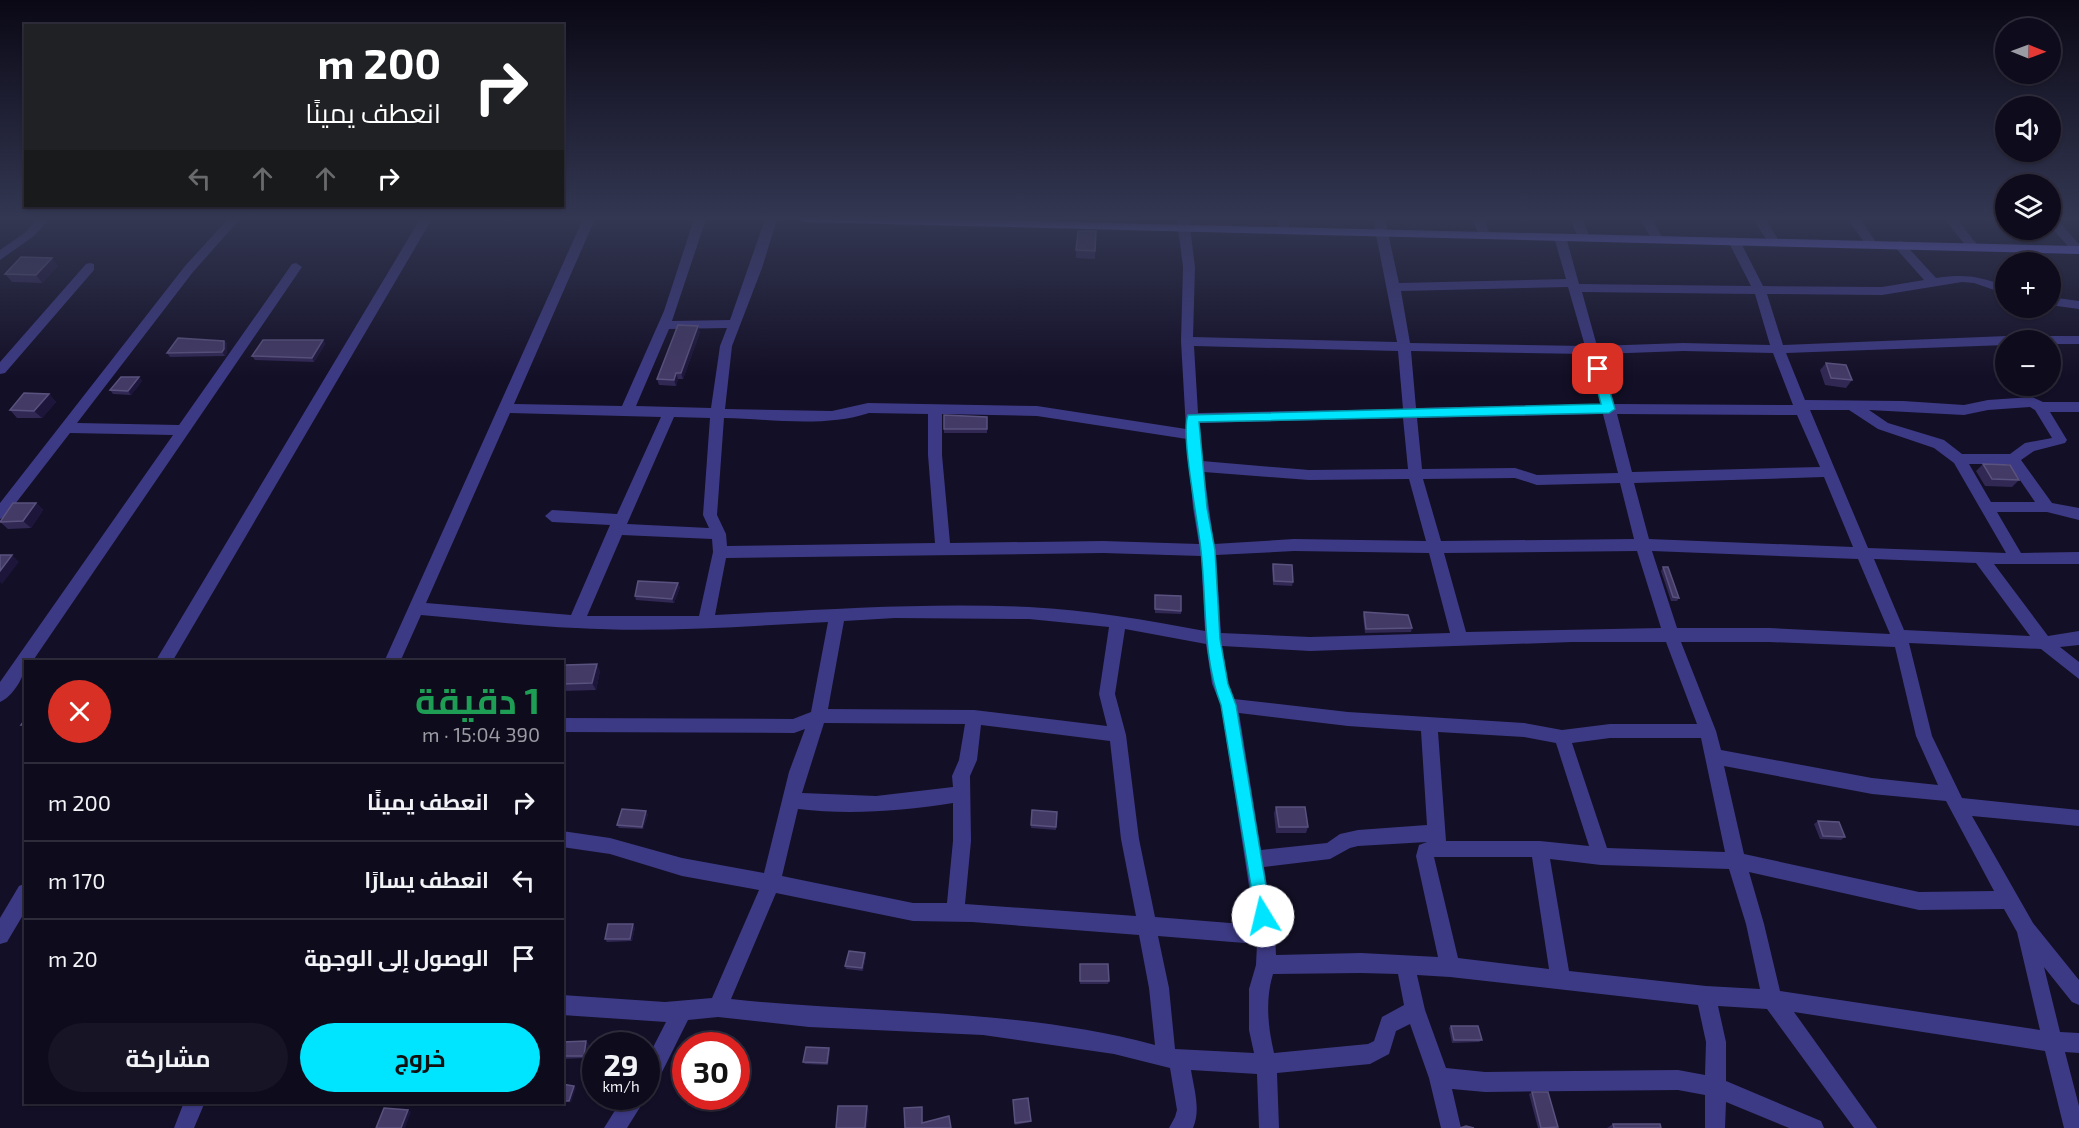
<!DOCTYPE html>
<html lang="ar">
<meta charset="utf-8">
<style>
:root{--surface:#0e0b1c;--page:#171425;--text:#f1f3f6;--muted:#9b9ba3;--line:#2e2b3b;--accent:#00e5ff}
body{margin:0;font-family:"Exo 2",Cairo,sans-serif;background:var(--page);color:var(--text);direction:rtl;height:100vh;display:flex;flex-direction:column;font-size:22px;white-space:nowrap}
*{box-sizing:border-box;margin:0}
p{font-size:20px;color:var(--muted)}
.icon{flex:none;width:33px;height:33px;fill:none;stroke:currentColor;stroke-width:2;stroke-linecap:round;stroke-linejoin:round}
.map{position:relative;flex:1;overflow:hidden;direction:ltr}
.sheet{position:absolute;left:24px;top:660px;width:540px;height:444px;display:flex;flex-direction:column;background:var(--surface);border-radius:0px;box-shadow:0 2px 4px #0004,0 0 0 2px var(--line);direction:rtl}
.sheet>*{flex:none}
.banner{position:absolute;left:24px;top:24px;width:540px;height:183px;border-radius:0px;box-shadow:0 2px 4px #0004,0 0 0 2px var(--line);direction:rtl;background:#202124;color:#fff;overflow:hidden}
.needle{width:39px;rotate:91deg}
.buttons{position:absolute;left:1995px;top:18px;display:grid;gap:12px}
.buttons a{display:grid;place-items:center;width:66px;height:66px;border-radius:50%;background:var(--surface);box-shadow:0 2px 4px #0004,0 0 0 2px var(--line);font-size:30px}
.speed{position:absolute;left:582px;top:1032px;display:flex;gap:12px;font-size:30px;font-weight:700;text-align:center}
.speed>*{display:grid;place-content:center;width:78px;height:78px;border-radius:50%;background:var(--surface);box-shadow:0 2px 4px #0004,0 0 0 2px var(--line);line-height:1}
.speed small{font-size:15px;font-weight:400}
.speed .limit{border:9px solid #d22;background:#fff;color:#111}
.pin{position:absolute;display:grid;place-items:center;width:51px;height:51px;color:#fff;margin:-26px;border-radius:12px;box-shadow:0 3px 9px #0006}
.me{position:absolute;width:66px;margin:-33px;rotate:351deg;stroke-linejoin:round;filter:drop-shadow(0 0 4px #0008)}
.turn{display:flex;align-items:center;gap:21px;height:126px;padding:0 24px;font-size:27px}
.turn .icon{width:78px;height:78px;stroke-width:2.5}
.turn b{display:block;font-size:42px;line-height:51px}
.lanes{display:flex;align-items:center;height:57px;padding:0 24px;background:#0003;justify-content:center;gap:30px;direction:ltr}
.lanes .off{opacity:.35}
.round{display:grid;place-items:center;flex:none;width:63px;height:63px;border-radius:32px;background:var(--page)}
.headline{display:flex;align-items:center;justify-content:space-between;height:102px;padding:0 24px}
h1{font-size:36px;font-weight:700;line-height:45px;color:#1e9e55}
.primary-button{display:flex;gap:12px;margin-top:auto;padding:12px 24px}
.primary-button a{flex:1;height:69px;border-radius:36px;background:var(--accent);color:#111;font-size:24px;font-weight:700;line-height:69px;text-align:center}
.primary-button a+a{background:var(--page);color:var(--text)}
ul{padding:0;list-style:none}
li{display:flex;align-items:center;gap:18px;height:78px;padding:0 24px;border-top:2px solid var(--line)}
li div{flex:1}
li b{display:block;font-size:22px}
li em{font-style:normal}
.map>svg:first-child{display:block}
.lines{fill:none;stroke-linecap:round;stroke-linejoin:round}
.street{fill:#3d3a85;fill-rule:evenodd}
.secondary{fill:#6f6bff;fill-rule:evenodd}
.wall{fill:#312854}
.shaded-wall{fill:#1d163a}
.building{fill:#433a66;stroke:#5a527e;stroke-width:1.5}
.route{fill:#00e5ff;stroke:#0095a6;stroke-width:1.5}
</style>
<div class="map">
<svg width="2079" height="1128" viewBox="0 0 2079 1128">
<rect width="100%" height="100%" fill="#130f26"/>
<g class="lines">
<path class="street" d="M37,219H49L34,236L0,260V250L26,232Z
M228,219H240L193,272L77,423L179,425L292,264L296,263L302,267L32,662H26C26,674 13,697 0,702V682L173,435L70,433L5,517L0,519V503L185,266Z
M420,219H432L172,662H155Z
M583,219H595L514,404L622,406L664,311L694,219H706L672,321L730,320L765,219H777L762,268L732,346L725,409L832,411L868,403L1037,406L1186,429L1181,341L1183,267L1177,219H1189L1195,267L1193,337L1397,342L1373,219H1385L1399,283L1566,279L1554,237L1560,233L1566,237L1579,284L1751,286L1728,241L1734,237L1740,241L1763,286L1882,287L1924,280L1893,245L1899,241L1903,242L1936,278C1965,274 1977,276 2006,286V294L1974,283L1962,282L1882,295L1767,294L1783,345L2007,336H2079V344H2050V340H2006V345L1786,353L1805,400L1903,401L1964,405L1988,400L2032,397L2043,402H2079V412H2050L2067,440L2065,443L2034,451L2021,460L2052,503L2079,508V520L2047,512H1997L2021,553L2079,552V564H1994L2048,636L2079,631V645L2060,647L2079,662V679L2041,649L1909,643L1932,736L1962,798L2079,810V826L1972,816L2033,923L2079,980V1005L2072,1002L2044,967L2060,1032L2079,1033V1053L2065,1052L2079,1106V1128H2064L2045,1051L1794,1012L1877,1128H1854L1767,1009L1718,1006L1726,1042V1081L1821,1121L1824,1128H1789L1726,1102L1725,1128H1705V1095L1678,1090L1485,1092L1452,1089L1461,1128H1441L1429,1078L1410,1024L1396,1031L1389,1054L1370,1064L1277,1073L1279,1128H1259L1257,1074L1191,1070C1194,1089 1201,1110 1193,1128H1169L1175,1117L1177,1110L1170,1068L1114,1054L983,1035L809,1027L718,1017L688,1020L653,1090L646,1093V1061L666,1022L562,1015V995L665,1002L712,998L759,890L682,876L610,854L562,847V831L610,838L682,858L764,873L789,772L805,729L794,733L562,732V718L793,719L811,712L828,622C744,626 660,633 576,628C524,626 472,619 421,615L400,662H384ZM1568,287L1585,346L1410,343L1401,291ZM1582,292L1755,294L1770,345L1683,343L1597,346ZM727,328L720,346L711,408L636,406L669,329ZM1194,346L1398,351L1403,409L1198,413ZM1411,351L1587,354L1601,404L1416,408ZM1683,351L1773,353L1793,405L1614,404L1600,354ZM2030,407L2035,410L2052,438L2025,443L2010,454H1962L1944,440L1888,423L1869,410L1964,415L1988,410ZM1810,410H1849L1878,429L1934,448L1954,463L2006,553L1868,548ZM510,413L661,417L617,514L552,510L545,516L552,522L610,525L571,615L426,603ZM869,413L928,414V455L935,543L727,546L726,534L717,515L724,418C771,419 823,428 869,413ZM942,414L1037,416L1187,439L1193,508L1199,544L1103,541L950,543L942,455ZM1603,414L1618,473L1537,475L1515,468L1422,469L1417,418ZM1617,414L1797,415L1820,467L1632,472ZM674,417L710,418L703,515L709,528L627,524ZM1403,418L1408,469L1309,470L1202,461L1199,423ZM1969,464H2009L2035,502H1991ZM1204,472L1309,480L1409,479L1426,541L1294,539L1214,544ZM1824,477L1853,547L1649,539L1634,483ZM1515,478L1537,485L1620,483L1634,539L1441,541L1423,479ZM622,535L712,539L713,552L699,616H587ZM1294,551L1429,553L1450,633L1310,637L1221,633L1216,555ZM1637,551L1661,628L1466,632L1444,553ZM1652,551L1858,559L1890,634L1769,628H1677ZM1103,553L1201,556L1205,631C1146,620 1088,610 1029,607C924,602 820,610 715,615L726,558ZM1874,559L1976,563L2030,636L1904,630ZM895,618L1029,619L1109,627L1099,694L1107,726L974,710L828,709L844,621ZM1125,629L1206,644L1212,684L1221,705L1255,925L1155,917L1139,839L1126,735L1115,694ZM1572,642H1666L1697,724H1610L1562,730L1524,723L1348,712L1234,699L1228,684L1222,646L1310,651ZM1681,642H1769L1895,647L1916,736L1938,785L1872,778L1721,750L1716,731ZM1239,713L1348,726L1421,731L1427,825L1358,830L1340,834L1327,843L1261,850ZM824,723L965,724L959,760L952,776L953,787L876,796L802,793ZM981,725L1110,741L1121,839L1136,916L965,904L971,841L970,776L977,760ZM1438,732L1524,737L1556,743L1589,846L1540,841H1446ZM1610,738H1701L1725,852L1607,848L1572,743ZM1724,766L1872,794L1946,801L1994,891L1919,892L1744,854ZM953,803V841L947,903H913L782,876L798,809C850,815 901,811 953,803ZM1427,842L1419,845L1416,856L1438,957L1361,953L1276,955L1275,935L1264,867L1330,859L1350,848L1358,846ZM1434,857H1532L1549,969L1458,958ZM1550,859L1601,865L1729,869L1746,924L1760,989L1706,986L1569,971ZM1749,872L1919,910L2004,909L2017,932L2040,1030L1780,991L1764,924ZM776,893L913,921L972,922L1139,935L1149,988L1155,1045C1017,1008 873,1014 731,999ZM1158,936L1257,944L1256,965L1249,989V1030L1254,1053L1175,1049L1169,988ZM1361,973L1398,974L1404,1005L1382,1017L1374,1041L1368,1044L1274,1053C1268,1027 1265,1000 1273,974ZM1417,975L1450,977L1698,1005L1706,1042L1705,1075L1678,1070L1485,1072L1446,1068L1425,1010Z
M1277,219H1289V233H1281Z
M1472,219H1484L1490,235L1488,237H1480Z
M1570,219H1582L1590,238L1588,241H1580Z
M1640,219H1652L1663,239L1661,242H1653Z
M1753,219H1765L1780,242L1778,245H1770Z
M1848,219H1860L1878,245L1876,248H1868Z
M1945,219H1957L1979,247L1977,250H1969Z
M2050,219H2057L2079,244V253H2074L2050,226Z
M90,263L94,264V270L5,373L0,374V362L86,264Z
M2050,297L2079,301V309L2050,305Z
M26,883V910L7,942L0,944V918L19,886Z
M646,1094L647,1096L627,1128H604L624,1096H646Z
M184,1102H205L194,1128H174Z"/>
<path class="secondary" d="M798,219H939L2079,246V254L804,222Z"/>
</g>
<path class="wall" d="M1096,231L1095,259L1076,258V250Z
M58,266L42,283L12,282L5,274Z
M700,332L683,379H678L676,386L659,385L657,379Z
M323,340L325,344L314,362L255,360L252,356Z
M224,341L227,344V353L225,356L170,357L167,353Z
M1826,363L1852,380L1846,388L1825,385L1820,370Z
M139,377L142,381L131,395L113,394L110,390Z
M49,394L56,402L42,418H17L10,410Z
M944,415L987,417V433H944Z
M1983,464L2019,480L2012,487L1985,486L1976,471Z
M36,503L43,510L31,528L8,529L0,522Z
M1273,564L1293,582L1292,586L1273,585L1272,568Z
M1663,567L1679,598L1677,601H1671L1661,571Z
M680,587L674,603L636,600L635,596Z
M1155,595L1181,611V614L1155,613Z
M1364,612L1412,628L1411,632L1365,633L1363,616Z
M600,671L596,690L564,691L562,689V673Z
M1276,807L1308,827L1306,833H1276L1274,813Z
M1032,810L1057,812L1056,830L1031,828Z
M648,814L643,829L619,828L617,825Z
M1818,821L1845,837L1841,840L1820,839L1814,824Z
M635,927L632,941L607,942L605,939Z
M866,955L863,971L846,969L845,966Z
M1080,964L1109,981L1108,984H1080Z
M1451,1026L1482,1040L1479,1042L1452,1043L1449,1028Z
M562,1042L589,1044L586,1058L562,1059Z
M829,1048L830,1051L828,1065L805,1064L803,1062Z
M1532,1092L1558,1127L1556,1128H1538L1529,1094Z
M1028,1098L1031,1122L1015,1125L1013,1100Z
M1613,1124L1661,1128H1607Z"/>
<path class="shaded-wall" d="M52,258L58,266L42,283L36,275Z
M698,326L700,332L683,379L681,373Z
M323,340L325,344L314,362L312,358Z
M224,341L227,344V353L225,356L222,352Z
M676,373L678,379L676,386L674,380Z
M139,377L142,381L131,395L128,391Z
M49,394L56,402L42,418L34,411Z
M36,503L43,510L31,528L23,521Z
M12,555L19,562L2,584L0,582V571Z
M678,583L680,587L674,603L672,599Z
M597,664L600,671L596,690L592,683Z
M646,811L648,814L643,829L642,827Z
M633,924L635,927L632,941L630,939Z
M865,953L866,955L863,971L862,968Z
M586,1041L589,1044L586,1058L584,1056Z
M829,1048L830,1051L828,1065L827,1063Z
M574,1086L576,1088L571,1103L569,1101Z
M867,1106L869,1110L867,1128H865Z
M408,1110L411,1112L405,1128H401Z"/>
<path class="building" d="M1078,231H1096L1095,251L1076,250Z
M21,257L52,258L36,275L5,274Z
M678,325L698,326L681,373H676L674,380L657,379Z
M178,338L224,341V349L222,352L167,353Z
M263,340H323L312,358L252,356Z
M1826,363L1846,365L1852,380L1831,378Z
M121,377H139L128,391L110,390Z
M24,393L49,394L34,411L10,410Z
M944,415L987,417V429H944Z
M1983,464L2010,465L2019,480L1992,479Z
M13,503H36L23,521L0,522Z
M0,555H12L0,571Z
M1273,564L1292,565L1293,582L1274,581Z
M1663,567H1668L1679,598L1673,597Z
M638,581L678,583L672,599L635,596Z
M1155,595L1181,596V611L1155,609Z
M1364,612L1408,615L1412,628L1366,629Z
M597,664L592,683L562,684V673L565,665Z
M26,718V725H21Z
M1276,807H1305L1308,827H1279Z
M622,809L646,811L642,827L617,825Z
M1032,810L1057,812L1056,827L1031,825Z
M1818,821L1839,822L1845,837L1823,836Z
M608,924H633L630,939H605Z
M849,951L865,953L862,968L845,966Z
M1080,964H1108L1109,981H1080Z
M1451,1026H1478L1482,1040H1454Z
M586,1041L584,1056H562V1042Z
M806,1047L829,1048L827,1063L803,1062Z
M562,1084L574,1086L569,1101H562Z
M1532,1092H1548L1558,1127L1541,1128Z
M1028,1098L1031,1121L1015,1123L1013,1100Z
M838,1106H867L865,1128H836Z
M922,1107V1123L949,1116L951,1128H905L904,1108Z
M384,1108L408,1110L401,1128H376Z
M1613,1124H1660L1661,1128H1614Z
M1466,1126L1474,1128H1460Z"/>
<linearGradient id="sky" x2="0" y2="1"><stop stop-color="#0a0815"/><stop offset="0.58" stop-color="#333752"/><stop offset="1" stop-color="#333752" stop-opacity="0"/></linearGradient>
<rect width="2079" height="377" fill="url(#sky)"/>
<path class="route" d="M1598,365L1603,369L1615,409L1609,413L1199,422L1207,508L1215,550L1220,639L1228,684L1236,705L1271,916L1269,922L1263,925L1257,922L1221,705C1202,656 1207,604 1201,551C1199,526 1180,434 1188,415L1601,404L1592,369Z"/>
</svg>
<div class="buttons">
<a><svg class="needle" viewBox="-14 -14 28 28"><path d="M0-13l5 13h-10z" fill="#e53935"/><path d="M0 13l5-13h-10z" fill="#9b9ba3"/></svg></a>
<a><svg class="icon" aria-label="sound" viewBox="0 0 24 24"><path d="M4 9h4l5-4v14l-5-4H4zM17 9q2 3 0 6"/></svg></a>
<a><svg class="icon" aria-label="layers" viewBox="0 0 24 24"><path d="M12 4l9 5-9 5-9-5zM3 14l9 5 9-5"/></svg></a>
<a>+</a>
<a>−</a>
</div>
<div class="speed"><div>29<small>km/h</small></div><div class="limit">30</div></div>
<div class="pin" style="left:1598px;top:369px;background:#d93025"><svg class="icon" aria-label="arrive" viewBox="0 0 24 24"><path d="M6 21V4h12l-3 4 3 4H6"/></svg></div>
<svg class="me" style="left:1263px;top:916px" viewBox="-20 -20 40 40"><circle r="19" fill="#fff"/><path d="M0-13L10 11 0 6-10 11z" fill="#00e5ff"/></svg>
<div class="banner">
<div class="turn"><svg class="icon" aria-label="right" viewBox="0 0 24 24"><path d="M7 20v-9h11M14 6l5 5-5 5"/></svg><div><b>200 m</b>انعطف يمينًا</div></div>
<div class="lanes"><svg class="icon off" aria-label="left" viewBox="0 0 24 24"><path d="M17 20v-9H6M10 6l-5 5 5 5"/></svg><svg class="icon off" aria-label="ahead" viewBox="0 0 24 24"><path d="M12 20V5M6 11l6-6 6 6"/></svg><svg class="icon off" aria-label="ahead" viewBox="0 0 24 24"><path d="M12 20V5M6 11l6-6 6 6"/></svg><svg class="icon" aria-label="right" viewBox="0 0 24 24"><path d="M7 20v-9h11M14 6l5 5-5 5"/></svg></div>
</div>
<section class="sheet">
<div class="headline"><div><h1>1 دقيقة</h1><p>390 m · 15:04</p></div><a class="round" style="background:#d93025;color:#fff"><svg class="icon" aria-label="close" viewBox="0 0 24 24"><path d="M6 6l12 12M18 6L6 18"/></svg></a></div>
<ul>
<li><svg class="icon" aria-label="right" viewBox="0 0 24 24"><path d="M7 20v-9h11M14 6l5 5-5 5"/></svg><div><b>انعطف يمينًا</b></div><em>200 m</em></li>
<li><svg class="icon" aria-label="left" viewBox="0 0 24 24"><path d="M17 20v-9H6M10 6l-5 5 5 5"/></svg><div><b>انعطف يسارًا</b></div><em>170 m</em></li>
<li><svg class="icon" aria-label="arrive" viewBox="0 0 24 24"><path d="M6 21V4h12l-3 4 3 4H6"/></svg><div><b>الوصول إلى الوجهة</b></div><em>20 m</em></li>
</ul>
<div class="primary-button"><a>خروج</a><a>مشاركة</a></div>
</section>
</div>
